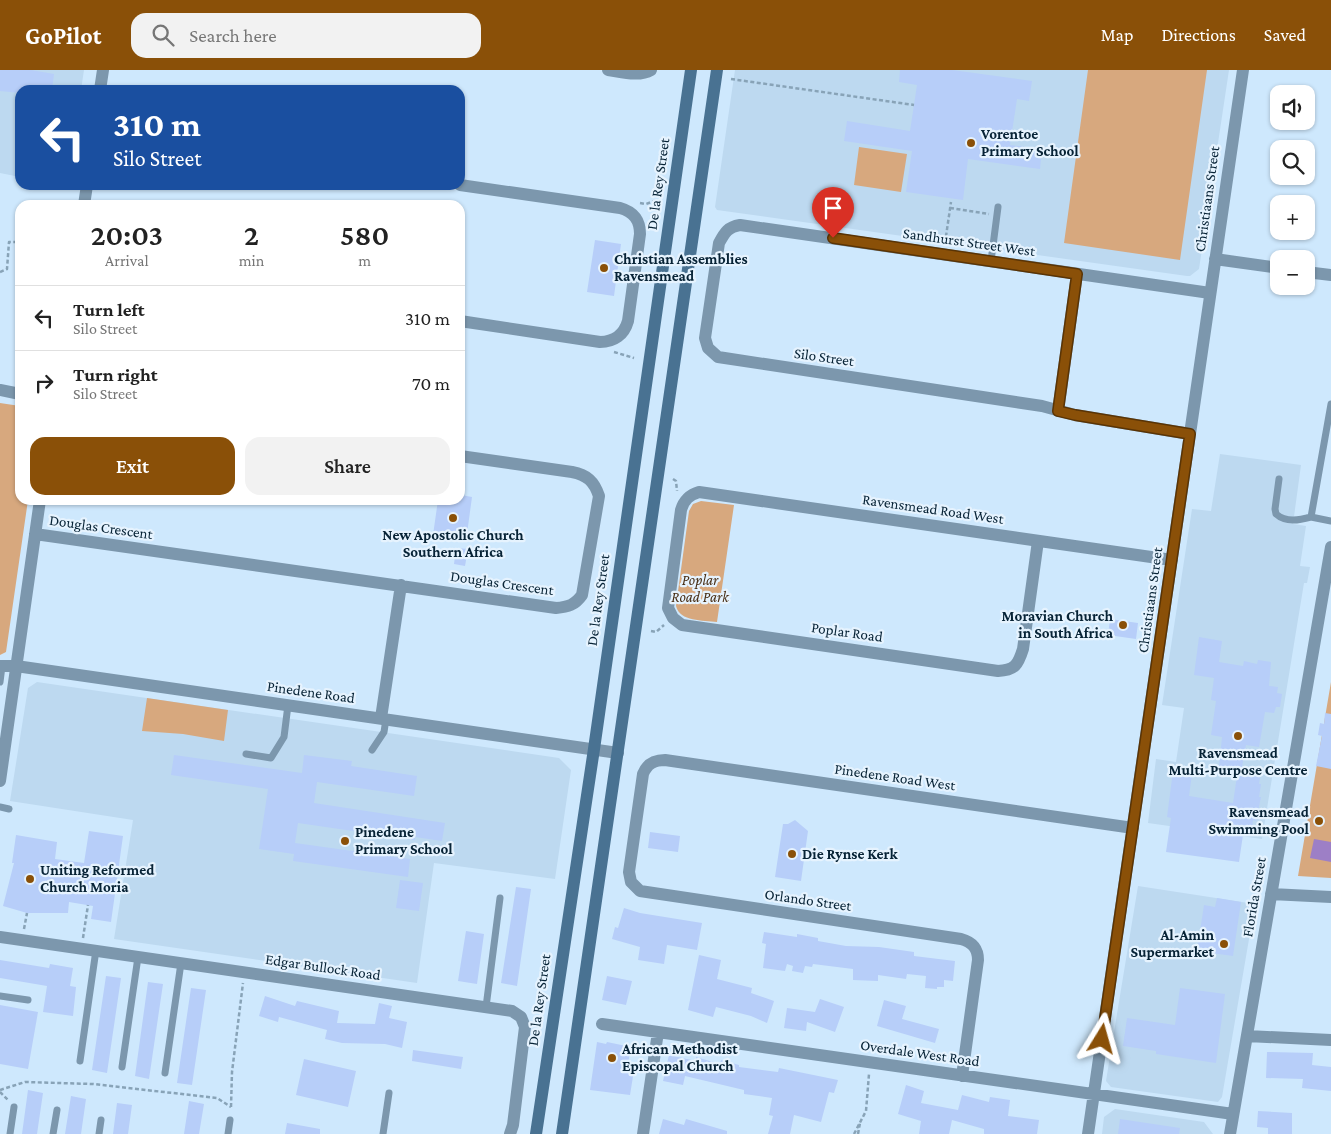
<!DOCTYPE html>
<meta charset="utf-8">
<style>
:root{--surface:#fff;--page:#f2f2f2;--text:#222;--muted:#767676;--line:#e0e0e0;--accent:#8a5008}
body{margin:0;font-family:"Crimson Pro",serif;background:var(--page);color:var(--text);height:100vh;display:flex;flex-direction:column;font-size:19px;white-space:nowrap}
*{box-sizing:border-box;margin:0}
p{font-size:16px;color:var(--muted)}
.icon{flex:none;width:28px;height:28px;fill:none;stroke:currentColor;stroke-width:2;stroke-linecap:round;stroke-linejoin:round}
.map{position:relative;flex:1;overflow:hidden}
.panel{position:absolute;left:15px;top:130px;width:450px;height:305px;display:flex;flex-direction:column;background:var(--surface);border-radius:15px;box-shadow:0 1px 4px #0004}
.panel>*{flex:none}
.top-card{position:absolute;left:15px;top:15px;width:450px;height:105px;border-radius:15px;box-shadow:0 1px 4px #0004;background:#1a4fa0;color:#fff;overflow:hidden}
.buttons{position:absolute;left:1270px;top:15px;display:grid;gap:10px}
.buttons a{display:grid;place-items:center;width:45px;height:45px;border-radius:10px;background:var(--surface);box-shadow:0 1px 4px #0004;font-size:25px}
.pin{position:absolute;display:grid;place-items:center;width:42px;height:42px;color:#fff;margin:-51px -21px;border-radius:50% 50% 50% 0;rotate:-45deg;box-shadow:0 0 5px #0007}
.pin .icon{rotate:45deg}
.me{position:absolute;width:55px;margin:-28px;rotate:8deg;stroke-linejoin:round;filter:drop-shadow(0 0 4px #0008)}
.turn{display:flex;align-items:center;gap:18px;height:105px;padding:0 15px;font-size:22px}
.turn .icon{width:65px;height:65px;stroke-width:2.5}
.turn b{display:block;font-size:35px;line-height:42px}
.eta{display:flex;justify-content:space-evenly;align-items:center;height:85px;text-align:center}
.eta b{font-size:30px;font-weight:600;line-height:35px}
.cta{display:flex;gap:10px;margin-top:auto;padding:10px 15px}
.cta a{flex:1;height:58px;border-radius:15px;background:var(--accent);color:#fff;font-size:20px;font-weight:600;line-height:58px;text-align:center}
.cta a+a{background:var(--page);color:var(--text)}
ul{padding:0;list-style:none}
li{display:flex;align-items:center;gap:15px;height:65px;padding:0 15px;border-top:1px solid var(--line)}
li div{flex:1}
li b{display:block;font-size:19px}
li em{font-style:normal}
header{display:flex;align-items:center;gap:30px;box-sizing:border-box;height:70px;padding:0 25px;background:var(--accent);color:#fff}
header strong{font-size:24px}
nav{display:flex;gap:28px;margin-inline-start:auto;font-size:18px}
.search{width:350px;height:45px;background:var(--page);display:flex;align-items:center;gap:12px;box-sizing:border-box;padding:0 18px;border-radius:15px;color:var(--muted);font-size:19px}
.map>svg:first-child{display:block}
.built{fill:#bdd9f0}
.green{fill:#d7a87e}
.water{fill:#9d7fc6}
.building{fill:#b7cef9}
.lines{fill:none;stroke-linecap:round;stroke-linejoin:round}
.path{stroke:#88a3b7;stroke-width:2.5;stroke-dasharray:4 2.5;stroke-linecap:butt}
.lane{stroke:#7c97ad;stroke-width:7}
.street{stroke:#7c97ad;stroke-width:12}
.secondary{stroke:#497292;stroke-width:12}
.route-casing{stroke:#5a3405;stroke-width:12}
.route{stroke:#8a5008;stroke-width:9}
.poi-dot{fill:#8a5008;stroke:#e6f3fe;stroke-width:2}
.labels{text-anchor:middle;stroke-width:4.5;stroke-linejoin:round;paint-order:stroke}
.poi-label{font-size:15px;font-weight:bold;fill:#072336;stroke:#e6f3fe;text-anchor:start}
.street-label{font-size:15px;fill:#072336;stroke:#e6f3fe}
.park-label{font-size:15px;font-style:italic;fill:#482e14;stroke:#e6f3fe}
</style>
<header>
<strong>GoPilot</strong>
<div class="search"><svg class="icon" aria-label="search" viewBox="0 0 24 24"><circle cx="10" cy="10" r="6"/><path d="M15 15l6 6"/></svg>Search here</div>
<nav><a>Map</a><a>Directions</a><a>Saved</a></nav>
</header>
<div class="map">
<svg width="1331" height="1064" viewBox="0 0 1331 1064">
<rect width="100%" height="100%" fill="#cee8fd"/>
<path class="built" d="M0,0H84L81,20H20V107L0,103Z
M735,0H1229L1199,199L1190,206H1187L717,140L715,137Z
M1220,384L1301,395L1293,454L1306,456L1300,496L1310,497L1307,513H1304L1262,769L1148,753L1156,689L1176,692L1184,638L1162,635L1192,439L1211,441Z
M37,612L559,688L571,700L555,809L434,793L417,913L114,869L133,750L10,731L28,618Z
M1138,816L1255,834L1222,1027L1218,1032L1111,1017L1106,1011Z
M1115,1039L1204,1052L1213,1064H1102L1104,1047Z"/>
<path class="green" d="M1088,0H1207L1180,190L1064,173Z
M859,77L907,84L901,122L854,115Z
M0,333L20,336V430H28L6,582L0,585Z
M701,431L734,435L717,552C703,550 680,552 676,536L689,441L693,434Z
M1331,612V808L1298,806Z
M147,628L228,640L224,671L183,664L142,661Z"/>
<path class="water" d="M1314,769L1331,772V792L1310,788Z"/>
<path class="building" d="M0,0H31L54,4L52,20H20V23L0,21Z
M900,0H952L1032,11L1029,31L1017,29L1010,75L1042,79L1040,99L968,89L963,130L906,122L912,81L844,71L847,51L910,61L917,15L899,12Z
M595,170L621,174L614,226L587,222Z
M461,425L472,427L466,471L433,465L438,430H461Z
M456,478L468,479L465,496L454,494Z
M1110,549L1138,553L1136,569L1108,565Z
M1199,567L1222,571L1219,592L1243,596L1244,591L1257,594L1258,590L1271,592L1269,616L1278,617L1277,623L1282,624L1280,637H1276L1274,643L1265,642L1259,677L1246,675L1242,697L1261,700L1259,714H1261L1259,727H1261L1256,751L1253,750L1252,759L1244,758L1239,792L1166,782L1171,748L1167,747L1173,701L1192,704L1189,726L1233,733L1238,699L1219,696L1222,667L1211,665L1216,631L1211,630L1214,608L1194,605Z
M1325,643L1331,644V699L1316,696L1322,666L1318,665L1320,653L1324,654Z
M174,685L302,703L304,685L352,691L351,696L417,706L414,726L317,712L314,733L445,753L442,771L415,767V770L298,753L295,773L410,789L408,807L293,791L294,784L259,779L268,719L171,705Z
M795,750L808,761L801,811L775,807L783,754H788Z
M89,761L123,766L111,852L91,849L93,836L69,832L68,843H27L3,836L14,793H12L16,765L57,772L55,789L84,793Z
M650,762L680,766L678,782L648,778Z
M400,810L423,813L419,841L396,838Z
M516,817L531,819L517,916L501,913Z
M1217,828L1241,832L1233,886L1197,881L1204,835L1215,837Z
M624,838L640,843L702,853L697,880L667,875L664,894L638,890L640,877L612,869L615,857L618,858Z
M466,861L484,864L477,914L458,911Z
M764,862L797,867V864L818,868V871L846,876L879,877L914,882V886L955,891L953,911L944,910V917H937V919L925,918L926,906L907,904L906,909L878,905V911L853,910V899L813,894L812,897L805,896L803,903L792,901L793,896L787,894L785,901L763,898L766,874L762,873Z
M699,885L721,890L717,909L752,918L751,923L774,931L767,953L751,946L716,937L713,947L688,940Z
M0,890L49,898L50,894L73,898L70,916L76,917L73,946L43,942L47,916L0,908Z
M106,906L121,908L107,1003L92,1000Z
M607,906L632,911L626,935L602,930Z
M148,912L163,914L149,1009L135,1006Z
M191,918L206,920L192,1015L177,1013Z
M1180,918L1225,924L1216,993L1156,984V981L1123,976L1127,948L1175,955Z
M265,926L295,936L297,931L339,941L337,953L375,954L379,933L392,936L389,948L407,952L402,978L385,974L342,973L325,969L327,960L279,947L278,952L259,946Z
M820,929L844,937L835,962L807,952L806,961L784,958L787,938L815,942Z
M884,930L906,936L902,949L939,959L935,973L877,956Z
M0,935L38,942L28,999L0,994Z
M597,972L606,974L607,972L631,977L627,999L634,1000L630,1025L590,1020Z
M413,980L463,987L461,999L412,991Z
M1267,982L1313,983L1312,995L1331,997V1021L1302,1018L1303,1009L1266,1008Z
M669,985L696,991V987L720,994L721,990L739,995V997L778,1002L779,998L838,1010L834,1023L829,1022L821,1052L794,1045L790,1064H768L773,1046L769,1045L772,1028L744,1024V1020L685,1006L683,1015L663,1011Z
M304,989L356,1001L348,1037L296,1025Z
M906,1015L924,1021L921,1033L958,1040L962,1025L989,1032L990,1027L1010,1030L1008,1046L1039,1050L1037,1064H984V1059L952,1050L949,1064H919L921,1051L898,1044Z
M28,1020L43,1023L37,1064H22Z
M71,1026L86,1029L81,1064H65Z
M189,1031L204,1034L199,1064H184Z
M117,1033L132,1035L128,1064H113Z
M1258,1041L1292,1043V1064H1268V1058L1257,1057Z
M663,1049L684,1055L686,1049L727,1061V1064H659Z
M1120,1049L1180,1058L1179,1064H1118Z
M287,1053L320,1059V1064H285Z"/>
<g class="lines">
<path class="path" d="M731,9L914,35
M640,133L646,134L657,130
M950,138L989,144
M945,173L951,132
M0,202L7,199L9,172H20
M614,282L634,288
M673,409L676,411L677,421
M651,561L656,562L664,555
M24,859L27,843
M83,868L88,835
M0,1020L25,1012L93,1014L217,1028L231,1037
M0,1022L8,1030
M231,1037L232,1002L243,913
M854,1064L866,1041L869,1004
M858,1064L860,1053"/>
<path class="lane" d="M991,191L998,137
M1331,334L1311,447L1331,451
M1279,409L1275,439L1276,444C1286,453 1300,450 1311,447
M0,612L2,596
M372,680L384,662L386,649
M246,684L271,688L284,667L288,635
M0,737L9,739
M0,926L28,930
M486,937L500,828
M80,991L96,880
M122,997L138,887
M165,1003L181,893
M10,1064L14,1037
M53,1064L57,1040
M99,1064L101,1050
M228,1064L230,1050
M383,1064L389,1023"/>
<path class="street" d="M608,0C622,2 639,7 651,0
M100,20L103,0
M460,115L620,138C634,142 640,150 640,164L628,251C624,265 614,272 600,272L460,251
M84,135L87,115
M1215,189L1279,198
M1306,202L1331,205
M0,320L20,324
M1058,341L1077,204
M1190,364L1075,345L1042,336L718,287L708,278L705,268L719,173C725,162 728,157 740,155L1210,223
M35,464L556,538C568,537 575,535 582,525L599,426C594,411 587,405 572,402L460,386
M1038,471L1023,579C1018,595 1015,600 998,601L682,555L673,548L668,538L681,440C684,430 689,425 699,422L1172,490
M0,596H16L618,683
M381,648L401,515
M0,711L40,430
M1271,824L1331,827
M0,867L512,941L521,947L525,957L513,1055L510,1064
M602,954L1233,1044
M1247,966L1331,970
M962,1006L978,890C978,878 972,872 961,869L640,821L631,812L629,802L643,704C647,694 654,690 665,690L1133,758
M643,1064L658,962
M1088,1064L1243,0
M1230,1064L1331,477"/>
<path class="secondary" d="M536,1064L594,679L691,0
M562,1064L717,0"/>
</g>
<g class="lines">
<g class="route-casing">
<path id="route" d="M833,168L1077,204L1058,341L1075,345L1190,364L1102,969"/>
</g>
<use href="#route" class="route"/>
</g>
<g class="poi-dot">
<circle cx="971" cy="73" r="5"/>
<circle cx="604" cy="198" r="5"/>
<circle cx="453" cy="448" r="5"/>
<circle cx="1123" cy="555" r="5"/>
<circle cx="1238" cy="666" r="5"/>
<circle cx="1319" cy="751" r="5"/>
<circle cx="345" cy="771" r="5"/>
<circle cx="792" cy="784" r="5"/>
<circle cx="30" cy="809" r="5"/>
<circle cx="1224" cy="874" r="5"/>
<circle cx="612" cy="988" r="5"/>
</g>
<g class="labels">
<g class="poi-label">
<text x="981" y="69">Vorentoe<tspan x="981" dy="17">Primary School</tspan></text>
<text x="614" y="194">Christian Assemblies<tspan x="614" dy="17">Ravensmead</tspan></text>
<text x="453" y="470" text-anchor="middle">New Apostolic Church<tspan x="453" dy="17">Southern Africa</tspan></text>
<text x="1113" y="551" text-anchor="end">Moravian Church<tspan x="1113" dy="17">in South Africa</tspan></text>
<text x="1238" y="688" text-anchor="middle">Ravensmead<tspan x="1238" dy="17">Multi-Purpose Centre</tspan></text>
<text x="1309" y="747" text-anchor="end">Ravensmead<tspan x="1309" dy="17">Swimming Pool</tspan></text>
<text x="355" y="767">Pinedene<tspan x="355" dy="17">Primary School</tspan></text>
<text x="802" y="789">Die Rynse Kerk</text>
<text x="40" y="805">Uniting Reformed<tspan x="40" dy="17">Church Moria</tspan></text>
<text x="1214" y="870" text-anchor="end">Al-Amin<tspan x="1214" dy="17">Supermarket</tspan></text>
<text x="622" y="984">African Methodist<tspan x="622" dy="17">Episcopal Church</tspan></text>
</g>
<g class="street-label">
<text transform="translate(658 114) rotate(-82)" y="5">De la Rey Street</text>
<text transform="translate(1207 129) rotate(-82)" y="5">Christiaans Street</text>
<text transform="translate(969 172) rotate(8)" y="5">Sandhurst Street West</text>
<text transform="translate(824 287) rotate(8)" y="5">Silo Street</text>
<text transform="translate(933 439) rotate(8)" y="5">Ravensmead Road West</text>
<text transform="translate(101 457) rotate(8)" y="5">Douglas Crescent</text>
<text transform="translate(502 513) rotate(8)" y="5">Douglas Crescent</text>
<text transform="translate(598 530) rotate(-82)" y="5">De la Rey Street</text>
<text transform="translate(1150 530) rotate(-82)" y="5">Christiaans Street</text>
<text transform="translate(847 562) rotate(8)" y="5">Poplar Road</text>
<text transform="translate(311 622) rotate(8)" y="5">Pinedene Road</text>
<text transform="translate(895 707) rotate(8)" y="5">Pinedene Road West</text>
<text transform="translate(1254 827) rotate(-80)" y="5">Florida Street</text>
<text transform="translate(808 830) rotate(8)" y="5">Orlando Street</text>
<text transform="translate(323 897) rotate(8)" y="5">Edgar Bullock Road</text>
<text transform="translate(539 930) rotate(-82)" y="5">De la Rey Street</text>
<text transform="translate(920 983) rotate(8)" y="5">Overdale West Road</text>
</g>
<g class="park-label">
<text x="700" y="515">Poplar<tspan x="700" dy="17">Road Park</tspan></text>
</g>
</g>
</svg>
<div class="buttons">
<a><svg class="icon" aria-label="sound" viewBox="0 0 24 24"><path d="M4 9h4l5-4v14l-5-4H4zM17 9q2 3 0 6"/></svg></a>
<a><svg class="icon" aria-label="search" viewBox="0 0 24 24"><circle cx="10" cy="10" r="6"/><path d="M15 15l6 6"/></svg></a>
<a>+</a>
<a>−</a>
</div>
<div class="pin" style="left:833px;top:168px;background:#d93025"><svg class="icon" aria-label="arrive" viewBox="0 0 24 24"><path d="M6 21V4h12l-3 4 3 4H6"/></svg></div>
<svg class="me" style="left:1102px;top:969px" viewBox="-20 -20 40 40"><path d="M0-17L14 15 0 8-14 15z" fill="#8a5008" stroke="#fff" stroke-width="4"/></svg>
<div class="top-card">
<div class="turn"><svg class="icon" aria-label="left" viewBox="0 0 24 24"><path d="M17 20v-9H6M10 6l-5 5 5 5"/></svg><div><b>310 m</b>Silo Street</div></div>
</div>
<section class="panel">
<div class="eta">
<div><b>20:03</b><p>Arrival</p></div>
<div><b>2</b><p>min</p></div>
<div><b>580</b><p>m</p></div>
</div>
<ul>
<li><svg class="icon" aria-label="left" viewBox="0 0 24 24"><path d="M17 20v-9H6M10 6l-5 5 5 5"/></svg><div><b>Turn left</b><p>Silo Street</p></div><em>310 m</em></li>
<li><svg class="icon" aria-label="right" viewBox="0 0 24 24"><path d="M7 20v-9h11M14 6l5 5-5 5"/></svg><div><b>Turn right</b><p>Silo Street</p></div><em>70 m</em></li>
</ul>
<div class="cta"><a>Exit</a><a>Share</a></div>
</section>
</div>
